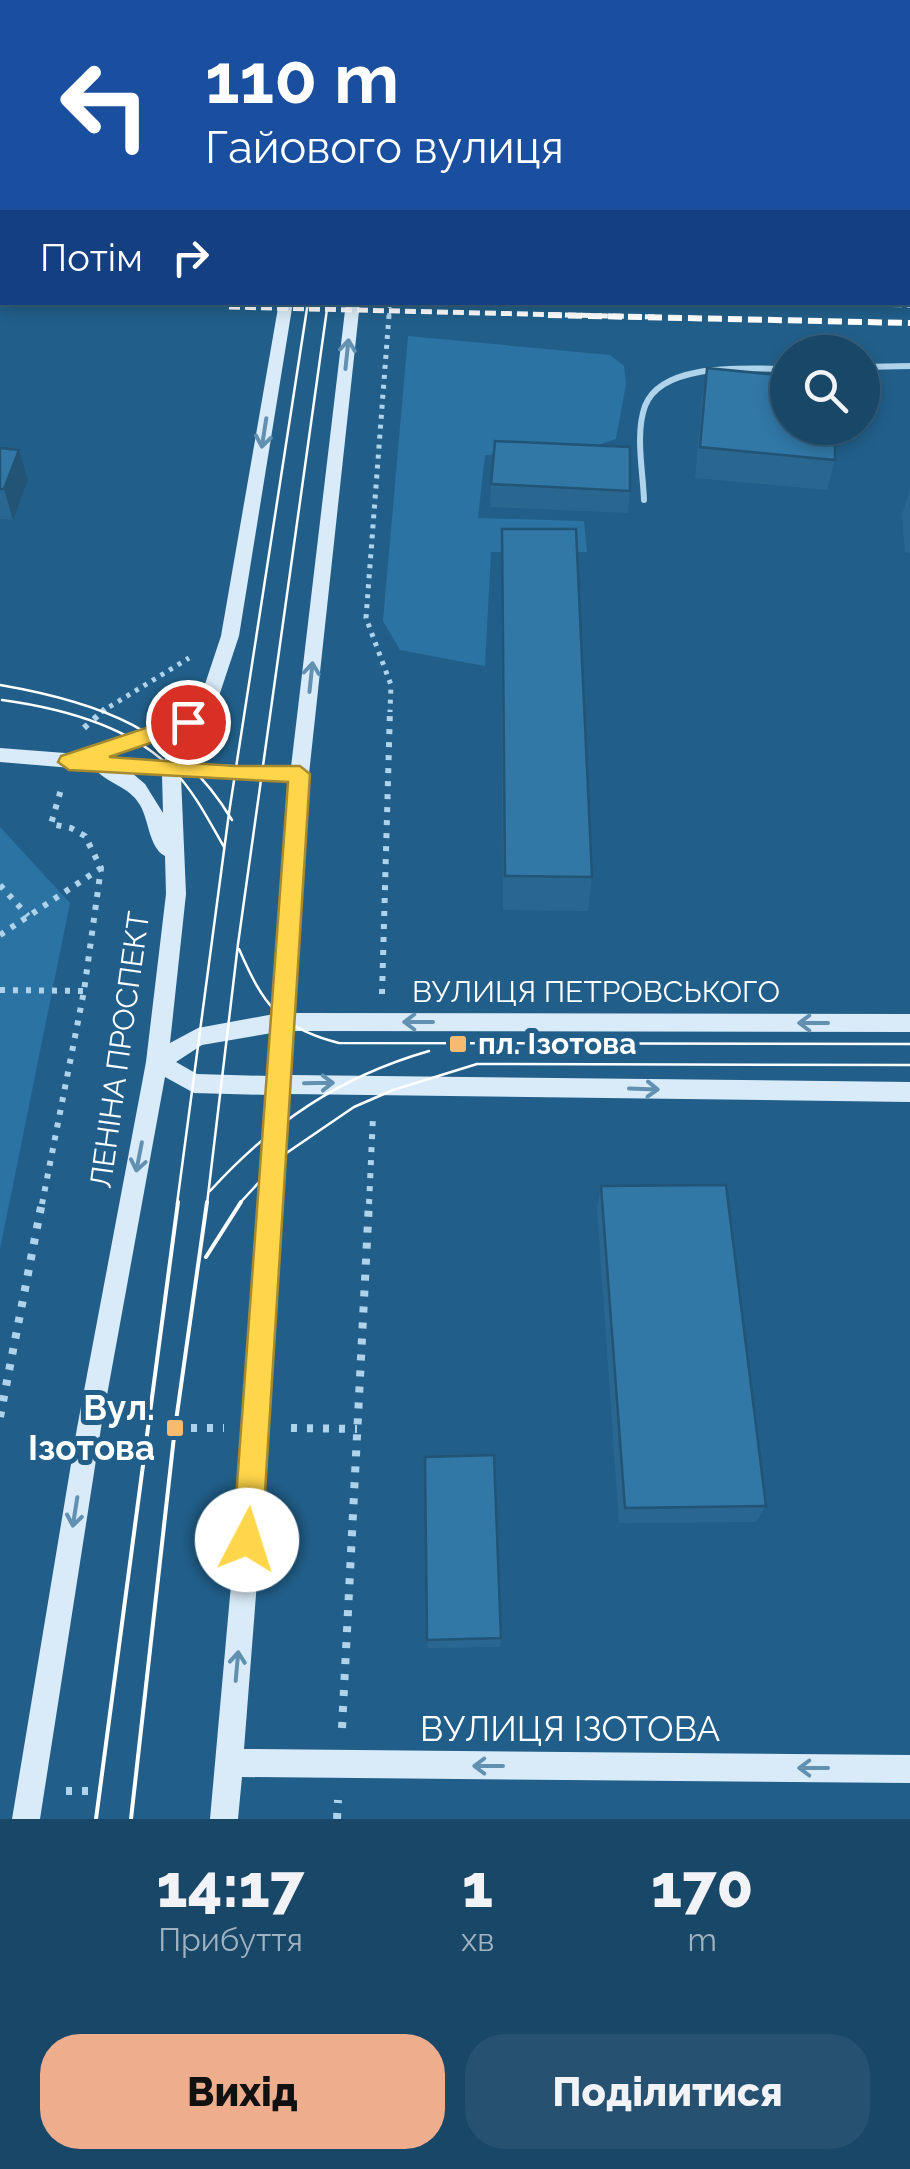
<!DOCTYPE html>
<html lang="uk">
<meta charset="utf-8">
<style>
:root{--surface:#194768;--page:#265171;--text:#f1f3f6;--muted:#9fb2c0;--line:#375f7c;--accent:#eead8d}
body{margin:0;font-family:Raleway,sans-serif;background:var(--page);color:var(--text);height:100vh;display:flex;flex-direction:column;font-size:38px;white-space:nowrap}
*{box-sizing:border-box;margin:0}
p{font-size:32px;color:var(--muted)}
.icon{flex:none;width:55px;height:55px;fill:none;stroke:currentColor;stroke-width:2;stroke-linecap:round;stroke-linejoin:round}
.map{position:relative;height:1819px;overflow:hidden}
.drawer{display:flex;flex-direction:column;background:var(--surface);flex:1}
.drawer>*{flex:none}
.guide{position:absolute;left:0px;top:0px;width:910px;height:305px;box-shadow:0 5px 15px #0003,0 0 0 2px var(--line);background:#1a4fa0;color:#fff;overflow:hidden}
.controls{position:absolute;left:770px;top:335px;display:grid;gap:20px}
.controls a{display:grid;place-items:center;width:110px;height:110px;border-radius:50%;background:var(--surface);box-shadow:0 5px 15px #0003,0 0 0 2px var(--line);font-size:50px}
.pin{position:absolute;display:grid;place-items:center;width:85px;height:85px;color:#fff;margin:-42px;border:5px solid #fff;border-radius:50%;box-shadow:0 2px 10px #0007}
.me{position:absolute;width:110px;margin:-55px;rotate:5deg;stroke-linejoin:round;filter:drop-shadow(0 0 8px #0008)}
.turn{display:flex;align-items:center;gap:35px;height:210px;padding:0 40px;font-size:45px}
.turn .icon{width:130px;height:130px;stroke-width:2.5}
.turn b{display:block;font-size:70px;line-height:85px}
.then{display:flex;align-items:center;height:95px;padding:0 40px;background:#0003;gap:20px;font-size:38px}
.eta{display:flex;justify-content:space-evenly;align-items:center;height:170px;text-align:center}
.eta b{font-size:60px;font-weight:800;line-height:70px}
.action{display:flex;gap:20px;margin-top:auto;padding:20px 40px}
.action a{flex:1;height:115px;border-radius:40px;background:var(--accent);color:#111;font-size:40px;font-weight:800;line-height:115px;text-align:center}
.action a+a{background:var(--page);color:var(--text)}
.map>svg:first-child{display:block}
.green{fill:#2b73a2}
.lines{fill:none;stroke-linecap:round;stroke-linejoin:round}
.path-far3{stroke:#aed3eb;stroke-width:4;stroke-dasharray:4 5;stroke-linecap:butt}
.path-far2{stroke:#aed3eb;stroke-width:5;stroke-dasharray:4 6;stroke-linecap:butt}
.path-far1{stroke:#aed3eb;stroke-width:6;stroke-dasharray:5 8;stroke-linecap:butt}
.path{stroke:#aed3eb;stroke-width:8;stroke-dasharray:6 10;stroke-linecap:butt}
.lane{stroke:#aed3eb;stroke-width:6}
.secondary{fill:#d9ebf8;fill-rule:evenodd}
.tram-far1{stroke:#fff;stroke-width:2.5}
.tram{stroke:#fff;stroke-width:4}
.rail-far1{stroke:#fff;stroke-width:5;stroke-dasharray:11 5;stroke-linecap:butt}
.rail{stroke:#fff;stroke-width:6;stroke-dasharray:14 6;stroke-linecap:butt}
.wall{fill:#2a6790}
.shaded-wall{fill:#225475}
.building{fill:#3178a7;stroke:#225475;stroke-width:2.5}
.oneway{stroke:#6190b0}
.route{fill:#ffd54a;stroke:#a68a30;stroke-width:2.5}
.poi-dot{fill:#f7bb6f;stroke:#215f8a;stroke-width:4}
.labels{text-anchor:middle;stroke-width:10;stroke-linejoin:round;paint-order:stroke}
.street-label{font-size:30px;fill:#fff;stroke:#215f8a}
.poi-label{font-size:30px;font-weight:bold;fill:#fff;stroke:#215f8a;text-anchor:start}
.near-poi-label{font-size:35px;font-weight:bold;fill:#fff;stroke:#215f8a;text-anchor:end}
.near-street-label{font-size:35px;fill:#fff;stroke:#215f8a}
</style>
<div class="map">
<svg width="910" height="1819" viewBox="0 0 910 1819">
<rect width="100%" height="100%" fill="#215f8a"/>
<path class="green" d="M408,336L610,355L624,366L626,384L616,439L583,450L485,455L478,518L584,521L587,552H491L485,666L400,650L383,621Z
M0,827L70,903L0,1249Z"/>
<g class="lines">
<path class="path-far3" d="M422,2L426,0
M389,317L390,302"/>
<path class="path-far2" d="M389,315L366,618L391,685L390,712
M101,712L189,658"/>
<path class="path-far1" d="M84,728L105,709
M0,885L28,916
M0,935L101,868
M0,990L84,991
M382,994L390,709
M42,1204L84,991L101,868L85,836L71,828L51,824L62,786
M369,1204L373,1116"/>
<path class="path" d="M0,1417L42,1202
M175,1428H224
M291,1428L357,1429
M342,1728L369,1202
M66,1791H99
M337,1819L338,1800"/>
<path class="lane" d="M862,367L910,366
M644,500C643,471 635,434 645,406C662,361 749,369 788,369"/>
<path class="secondary" d="M279,302H293L239,636L217,702L195,725L182,763L291,767L346,302H360L309,774L295,1013L910,1014V1032L294,1031L291,1075L910,1082V1102L290,1094L269,1428L244,1749L910,1755V1783L242,1777L238,1819H210L245,1428L268,1095L194,1093L165,1077L101,1428L40,1819H12L77,1428L146,1062L166,894L165,856C149,848 149,820 140,805C129,786 108,784 96,770L0,762V748L78,754L181,717L200,699L221,636ZM174,734L164,761L109,757ZM132,773L162,775L163,813L145,784ZM181,777L290,781L274,1014L198,1028L170,1043L186,894ZM272,1033L269,1076L197,1074L176,1062L202,1045Z"/>
<path class="tram-far1" d="M0,685C99,702 178,730 232,820
M2,700C60,708 130,726 172,769C194,791 209,821 224,847
M239,949C263,1004 279,1028 339,1043L910,1044
M210,1191C273,1122 339,1077 429,1051
M177,1204L229,813L308,302
M207,1204L238,944L328,302
M239,1204L285,1154L354,1107L393,1090L477,1064L910,1065"/>
<path class="tram" d="M206,1257L241,1202
M96,1819L178,1202
M131,1819L175,1428L207,1202"/>
<path class="rail-far1" d="M763,302L910,305
M229,307L655,317"/>
<path class="rail" d="M548,315L910,323"/>
</g>
<path class="wall" d="M668,0H791V2H668Z
M908,34H910V74H908Z
M707,368L835,460L827,490L695,478L702,399Z
M0,448L19,450L28,480L13,520L0,519Z
M491,484L630,491L628,513L490,507Z
M910,490V553L905,552L902,515Z
M502,529L592,877L588,911L503,910L501,566Z
M601,1186L766,1506L756,1522L619,1523L597,1208Z
M501,1638L500,1647L428,1648L427,1640Z"/>
<path class="shaded-wall" d="M19,450L28,480L13,520L4,489Z"/>
<path class="building" d="M908,34H910V52H908Z
M707,368L788,376V428H835V460L700,447Z
M495,441L630,447V491L491,484Z
M0,448L19,450L4,489H0Z
M502,529H576L592,877L505,876Z
M726,1185L766,1506L625,1508L601,1186Z
M494,1455L501,1638L427,1640L425,1457Z"/>
<defs><path id="oneway-shaft" d="M-6 0H5M1.5-3L5.5 0L1.5 3" fill="none" stroke-width="1.6" stroke-linecap="round" stroke-linejoin="round" transform="scale(2.5)"/></defs>
<g class="oneway">
<use href="#oneway-shaft" transform="translate(347 354) rotate(-84)"/>
<use href="#oneway-shaft" transform="translate(264 433) rotate(99)"/>
<use href="#oneway-shaft" transform="translate(311 677) rotate(-84)"/>
<use href="#oneway-shaft" transform="translate(418 1022) rotate(-180)"/>
<use href="#oneway-shaft" transform="translate(813 1023) rotate(-180)"/>
<use href="#oneway-shaft" transform="translate(319 1083) rotate(-1)"/>
<use href="#oneway-shaft" transform="translate(644 1089) rotate(2)"/>
<use href="#oneway-shaft" transform="translate(139 1157) rotate(101)"/>
<use href="#oneway-shaft" transform="translate(75 1512) rotate(99)"/>
<use href="#oneway-shaft" transform="translate(237 1666) rotate(-85)"/>
<use href="#oneway-shaft" transform="translate(488 1766) rotate(-180)"/>
<use href="#oneway-shaft" transform="translate(813 1768) rotate(-180)"/>
</g>
<path class="route" d="M188,714L195,717L198,722L195,728L109,757L234,766H300L310,774L262,1540L258,1550L247,1555L237,1550L233,1540L288,782L69,770L58,762L61,756Z"/>
<g class="poi-dot">
<rect x="448" y="1034" width="20" height="20" rx="5"/>
<rect x="165" y="1418" width="20" height="20" rx="5"/>
</g>
<g class="labels">
<g class="street-label">
<text x="596" y="1002">ВУЛИЦЯ ПЕТРОВСЬКОГО</text>
<text transform="translate(120 1050) rotate(-82)" y="10">ЛЕНІНА ПРОСПЕКТ</text>
</g>
<g class="poi-label">
<text x="478" y="1054">пл. Ізотова</text>
</g>
<g class="near-poi-label">
<text x="155" y="1420">Вул.<tspan x="155" dy="40">Ізотова</tspan></text>
</g>
<g class="near-street-label">
<text x="570" y="1741">ВУЛИЦЯ ІЗОТОВА</text>
</g>
</g>
</svg>
<div class="controls">
<a><svg class="icon" aria-label="search" viewBox="0 0 24 24"><circle cx="10" cy="10" r="6"/><path d="M15 15l6 6"/></svg></a>
</div>
<div class="pin" style="left:188px;top:722px;background:#d93025"><svg class="icon" aria-label="arrive" viewBox="0 0 24 24"><path d="M6 21V4h12l-3 4 3 4H6"/></svg></div>
<svg class="me" style="left:247px;top:1540px" viewBox="-20 -20 40 40"><circle r="19" fill="#fff"/><path d="M0-13L10 11 0 6-10 11z" fill="#ffd54a"/></svg>
<div class="guide">
<div class="turn"><svg class="icon" aria-label="left" viewBox="0 0 24 24"><path d="M17 20v-9H6M10 6l-5 5 5 5"/></svg><div><b>110 m</b>Гайового вулиця</div></div>
<div class="then">Потім<svg class="icon" aria-label="right" viewBox="0 0 24 24"><path d="M7 20v-9h11M14 6l5 5-5 5"/></svg></div>
</div>
</div>
<section class="drawer">
<div class="eta">
<div><b>14:17</b><p>Прибуття</p></div>
<div><b>1</b><p>хв</p></div>
<div><b>170</b><p>m</p></div>
</div>
<div class="action"><a>Вихід</a><a>Поділитися</a></div>
</section>
